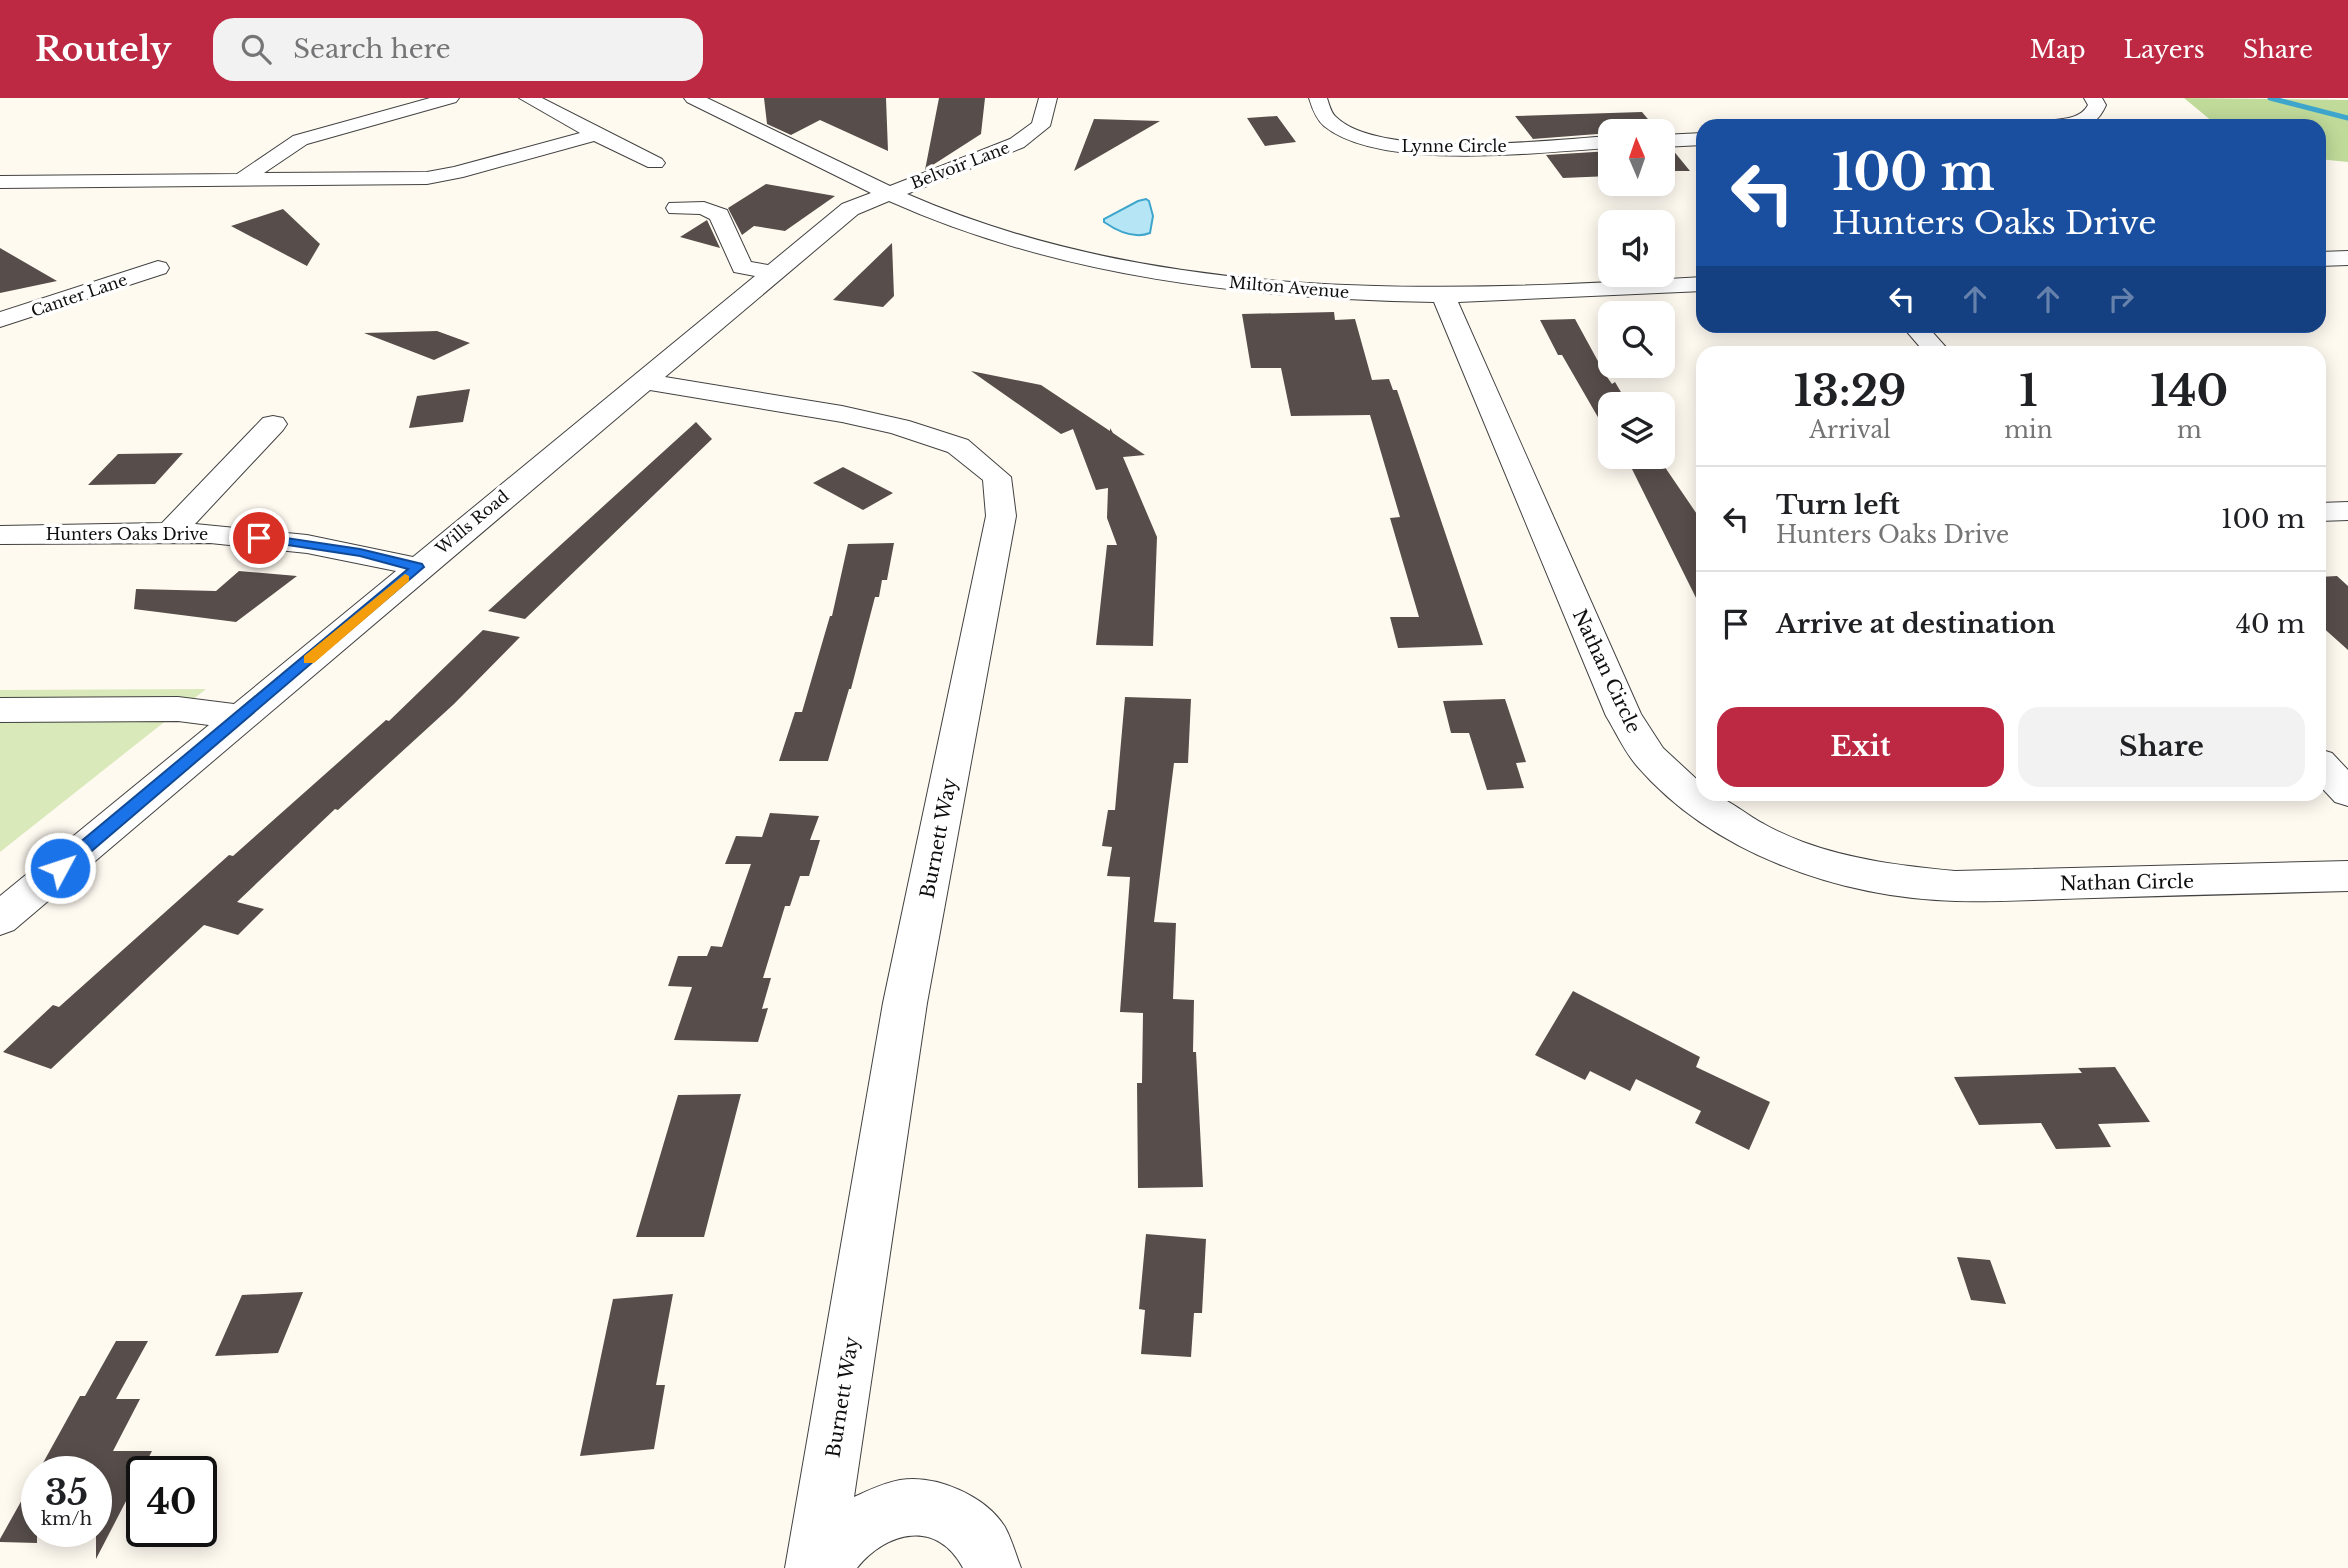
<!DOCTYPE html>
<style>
:root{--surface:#fff;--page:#f2f2f2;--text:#202124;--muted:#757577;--line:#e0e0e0;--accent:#bd2843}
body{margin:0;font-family:"Libre Baskerville",serif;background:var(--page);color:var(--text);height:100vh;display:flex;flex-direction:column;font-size:26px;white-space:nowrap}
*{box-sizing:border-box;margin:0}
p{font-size:23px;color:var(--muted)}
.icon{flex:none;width:38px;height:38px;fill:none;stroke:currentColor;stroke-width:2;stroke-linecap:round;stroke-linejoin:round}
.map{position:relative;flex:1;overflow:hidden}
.drawer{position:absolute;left:1696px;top:248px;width:630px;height:455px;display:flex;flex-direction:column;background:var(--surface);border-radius:21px;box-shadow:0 4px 18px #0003}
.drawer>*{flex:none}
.guide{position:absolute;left:1696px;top:21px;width:630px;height:214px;border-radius:21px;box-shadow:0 4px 18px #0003;background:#1a4fa0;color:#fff;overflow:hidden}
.needle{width:46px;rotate:358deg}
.buttons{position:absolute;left:1598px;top:21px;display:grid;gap:14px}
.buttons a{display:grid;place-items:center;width:77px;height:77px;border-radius:14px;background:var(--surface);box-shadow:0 4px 18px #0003;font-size:35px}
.speed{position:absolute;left:21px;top:1358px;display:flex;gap:14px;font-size:35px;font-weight:700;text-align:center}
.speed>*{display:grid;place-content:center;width:91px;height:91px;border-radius:50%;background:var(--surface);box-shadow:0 4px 18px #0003;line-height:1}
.speed small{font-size:18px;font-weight:400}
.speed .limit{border:4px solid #111;border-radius:10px;background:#fff;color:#111}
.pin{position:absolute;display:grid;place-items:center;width:60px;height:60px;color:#fff;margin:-30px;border:4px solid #fff;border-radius:50%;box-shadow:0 2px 7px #0007}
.me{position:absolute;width:77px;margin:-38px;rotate:50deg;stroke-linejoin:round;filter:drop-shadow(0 0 5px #0008)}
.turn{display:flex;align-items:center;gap:24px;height:147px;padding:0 21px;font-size:32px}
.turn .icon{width:91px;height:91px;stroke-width:2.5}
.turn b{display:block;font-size:49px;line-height:60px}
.lanes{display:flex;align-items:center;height:66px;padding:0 21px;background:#0003;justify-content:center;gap:35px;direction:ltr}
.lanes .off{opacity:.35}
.eta{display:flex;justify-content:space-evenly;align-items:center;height:119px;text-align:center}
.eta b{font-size:42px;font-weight:700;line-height:49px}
.button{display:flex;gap:14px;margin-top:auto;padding:14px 21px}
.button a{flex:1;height:80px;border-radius:21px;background:var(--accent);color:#fff;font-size:28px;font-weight:700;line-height:80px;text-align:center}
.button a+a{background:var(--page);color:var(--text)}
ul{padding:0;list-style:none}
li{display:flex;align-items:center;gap:21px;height:105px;padding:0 21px;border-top:2px solid var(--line)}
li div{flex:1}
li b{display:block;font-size:26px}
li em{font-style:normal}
header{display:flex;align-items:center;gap:42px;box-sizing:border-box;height:98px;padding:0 35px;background:var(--accent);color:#fff}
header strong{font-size:33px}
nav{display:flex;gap:38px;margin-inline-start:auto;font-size:24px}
.search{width:490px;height:63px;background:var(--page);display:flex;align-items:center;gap:18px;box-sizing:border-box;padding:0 24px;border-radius:21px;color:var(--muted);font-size:26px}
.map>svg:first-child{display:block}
.green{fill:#d9e9ba}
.forest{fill:#bfda99}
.water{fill:#b6e6f5;stroke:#3ea6cc;stroke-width:2}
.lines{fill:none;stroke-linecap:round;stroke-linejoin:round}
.stream{stroke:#3ea6cc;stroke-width:5}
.building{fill:#574e4b}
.minor-casing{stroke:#424242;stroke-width:2}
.minor{fill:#fff;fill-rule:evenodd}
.route{fill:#1a73e8;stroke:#114b97;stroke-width:2}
.slow{fill:#f59e0b}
.labels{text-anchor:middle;stroke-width:7;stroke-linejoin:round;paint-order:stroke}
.far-street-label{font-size:16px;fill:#0f0f0f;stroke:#fff}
.street-label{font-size:19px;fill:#0f0f0f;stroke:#fff}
</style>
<header>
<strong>Routely</strong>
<div class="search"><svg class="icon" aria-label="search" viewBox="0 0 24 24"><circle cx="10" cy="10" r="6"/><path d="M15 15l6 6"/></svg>Search here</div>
<nav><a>Map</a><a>Layers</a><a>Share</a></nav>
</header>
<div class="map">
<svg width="2348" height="1470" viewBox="0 0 2348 1470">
<rect width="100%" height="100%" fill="#fffaf0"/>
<path class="green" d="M206,591L0,754V592Z"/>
<path class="forest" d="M2184,0L2348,2V64L2319,61V28H2235L2213,24Z"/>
<path class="water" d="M1146,101L1149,103L1153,118L1150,135C1135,141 1117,133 1104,124V121L1138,103Z"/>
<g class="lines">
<path class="stream" d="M2270,0L2348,20"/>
</g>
<path class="building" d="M764,0H886L888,53L820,22L791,37L767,26Z
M939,0H985L981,36L925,72Z
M1642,14L1658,33H1610V35L1533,41L1515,18Z
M1277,18L1296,44L1265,48L1247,20Z
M1094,21L1160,23L1074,73Z
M1672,51L1690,73H1662V52Z
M1610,53V78L1563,80L1546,57Z
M766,86L835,98L785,133L754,128L742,137L728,110Z
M283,111L320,146L307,168L231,128Z
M707,122L720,150L680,139Z
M892,145L894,198L883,209L833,202Z
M0,150L57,183L0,195Z
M1334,214L1335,222L1355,221L1372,282L1389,281L1393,292H1397L1483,547L1398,550L1390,519H1419L1390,420L1400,419L1370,317L1291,318L1281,270H1251L1242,216Z
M1575,221L1605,276L1612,286L1615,284L1628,306H1610V340L1562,257H1558L1540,222Z
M437,233L470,245L434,262L364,235Z
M971,273L1041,287L1110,333V330L1113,335L1145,357L1123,359L1157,439L1153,548L1096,547L1107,447H1117L1107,420L1108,390L1096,392L1073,331L1061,336Z
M470,291L463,324L409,330L417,298Z
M696,324L712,341L525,521L488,513Z
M183,355L155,386L88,387L118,356Z
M1621,359H1658L1703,425V514L1628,363H1624Z
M843,369L893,395L863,412L813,385Z
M894,445L887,482H882L879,499H875L851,591H849L828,663H779L795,614H802L830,518H832L848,446Z
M239,473L297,478L236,524L134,511L136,491L216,493Z
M2337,478L2348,488V552L2319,526V479Z
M483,532L520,539L454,606L338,712L335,711L237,804L264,811L238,837L204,827L51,971L3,954L53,907L59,909L229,757L233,758L386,622L389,623Z
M1125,599L1191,601L1188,665H1174L1154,824L1176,825L1173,901L1194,902L1193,954H1196L1203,1089L1138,1090L1137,985H1142L1143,915L1120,914L1130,779L1107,778L1112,749L1102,748L1108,712H1115Z
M1505,601L1526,664L1516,665L1524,690L1487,692L1469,635H1451L1443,603Z
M770,715L819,718L810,742H820L809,778H800L790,808H785L763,880H771L762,911L768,910L758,944L674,942L692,889L668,888L678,858H707L711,848L722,849L751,766H725L736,738L762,739Z
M1573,893L1700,959L1696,969L1770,1004L1749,1052L1695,1025L1701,1013L1636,981L1630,993L1590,973L1585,982L1535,957Z
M2115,969L2150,1024L2098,1026L2111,1049L2056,1051L2041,1025L1979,1027L1954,979L2082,975L2078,970Z
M741,996L704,1139H636L678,997Z
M1146,1136L1206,1141L1202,1215H1194L1191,1259L1141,1256L1145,1212L1139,1211Z
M1957,1159L1990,1162L2006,1206L1971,1202Z
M303,1194L278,1255L215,1258L242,1197Z
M673,1196L656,1287H665L654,1351L580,1358L613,1201Z
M116,1243H148L116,1301H140L113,1353H152L96,1461V1374H38L80,1298H85Z
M37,1375V1445L0,1444V1441Z"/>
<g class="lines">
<g class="minor-casing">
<path id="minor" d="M430,0H459L456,4L307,46L264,75L427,74L454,69L580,35L519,0H542L662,61L665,65L662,69H648L594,43L463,79L427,86L0,90V78L237,76L293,38Z
M684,0H707L890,88L1010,41L1032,25L1039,0H1057L1050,28L1024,49L907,96C1157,205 1437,195 1703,179V193L1458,204L1641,616L1663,650L1703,687V696C1725,696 1744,716 1764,726C1776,733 1790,739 1803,744C1852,762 1904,768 1955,773L2348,763V793C2263,795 2178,797 2093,800C2048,801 2001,804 1956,803C1841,800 1713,756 1637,668C1624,653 1616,634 1606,618L1434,204C1249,201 1059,179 889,103L858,116L665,279L842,308L909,323L968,342L1011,379L1016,418L927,905L854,1399C869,1392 884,1385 900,1382C936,1376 986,1398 1005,1429C1012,1442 1016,1457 1021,1470H963C937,1421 887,1433 857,1470H785L883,905L986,418L983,382L948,354L891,335L842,324L650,292L14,832L0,837V798L209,627L178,623L0,624V600L178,599L234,606L396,473L307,455L210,445L0,446V428L162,425L263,320L273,318L283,320L287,326L283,332L195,426L307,437L413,459L755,178L734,174L710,121L700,116L669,115L666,110L669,105L704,104L727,112L751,164L768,167L842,106L871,95L687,4Z
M1309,0H1327C1329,6 1331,15 1336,19C1380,62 1550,42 1610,38V50C1540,54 1380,74 1324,28C1316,21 1312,10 1309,0Z
M2084,0H2102L2106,7C2101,18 2096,24 2085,28H2042L2044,24C2060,20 2079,23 2088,7Z
M1703,35V47L1662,49V37Z
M2348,153V167L2319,168V154Z
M158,163L166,165L169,170L166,175L0,229V214Z
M1902,228H1927L1952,256H1926Z
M2348,404V422L2319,423V405Z
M2319,651L2332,655L2348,672V708L2335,704L2319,687Z"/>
</g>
<use href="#minor" class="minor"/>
</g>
<path class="route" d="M259,436L360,451L422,466L424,469L66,775H54L52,770L54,766L408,471L360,458L255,442L253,440Z"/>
<path class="slow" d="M405,476L409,478V483L314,565H304V558Z"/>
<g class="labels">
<g class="far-street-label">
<text x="1454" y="54">Lynne Circle</text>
<text transform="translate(960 67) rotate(-21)" y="6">Belvoir Lane</text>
<text transform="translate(1289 189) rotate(5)" y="6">Milton Avenue</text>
<text transform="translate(79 197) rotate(-19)" y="6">Canter Lane</text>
<text transform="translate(472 424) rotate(-40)" y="6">Wills Road</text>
<text x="127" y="442">Hunters Oaks Drive</text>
</g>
<g class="street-label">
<text transform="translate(1607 573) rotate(65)" y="7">Nathan Circle</text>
<text transform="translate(938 740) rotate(-79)" y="7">Burnett Way</text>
<text transform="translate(2127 784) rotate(-1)" y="7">Nathan Circle</text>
<text transform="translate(842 1299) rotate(-81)" y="7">Burnett Way</text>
</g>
</g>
</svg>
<div class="buttons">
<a><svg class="needle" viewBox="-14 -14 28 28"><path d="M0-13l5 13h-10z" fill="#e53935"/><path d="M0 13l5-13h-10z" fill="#757577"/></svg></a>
<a><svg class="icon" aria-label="sound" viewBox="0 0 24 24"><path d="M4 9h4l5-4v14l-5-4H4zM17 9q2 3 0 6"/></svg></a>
<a><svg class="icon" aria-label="search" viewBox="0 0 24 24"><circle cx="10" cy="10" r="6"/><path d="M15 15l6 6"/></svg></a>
<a><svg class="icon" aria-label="layers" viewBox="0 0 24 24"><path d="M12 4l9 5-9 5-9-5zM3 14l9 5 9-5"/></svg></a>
</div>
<div class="speed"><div>35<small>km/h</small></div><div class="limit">40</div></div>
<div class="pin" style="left:259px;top:440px;background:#d93025"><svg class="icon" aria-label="arrive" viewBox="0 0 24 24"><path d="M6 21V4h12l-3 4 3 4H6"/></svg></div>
<svg class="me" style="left:60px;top:770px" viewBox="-20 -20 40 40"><circle r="17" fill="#1a73e8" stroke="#fff" stroke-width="3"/><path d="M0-11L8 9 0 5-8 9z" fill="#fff"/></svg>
<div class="guide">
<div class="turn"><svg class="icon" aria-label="left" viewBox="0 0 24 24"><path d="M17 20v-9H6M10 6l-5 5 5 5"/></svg><div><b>100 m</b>Hunters Oaks Drive</div></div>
<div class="lanes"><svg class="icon" aria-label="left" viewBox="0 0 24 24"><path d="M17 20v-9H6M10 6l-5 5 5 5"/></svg><svg class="icon off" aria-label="ahead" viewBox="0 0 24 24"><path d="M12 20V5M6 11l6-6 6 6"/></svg><svg class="icon off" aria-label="ahead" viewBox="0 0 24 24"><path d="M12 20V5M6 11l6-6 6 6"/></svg><svg class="icon off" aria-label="right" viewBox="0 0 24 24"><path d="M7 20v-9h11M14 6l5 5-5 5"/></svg></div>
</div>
<section class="drawer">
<div class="eta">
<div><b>13:29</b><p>Arrival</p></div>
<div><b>1</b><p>min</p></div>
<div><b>140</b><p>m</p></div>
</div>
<ul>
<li><svg class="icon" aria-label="left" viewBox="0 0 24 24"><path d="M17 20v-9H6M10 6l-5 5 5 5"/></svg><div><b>Turn left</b><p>Hunters Oaks Drive</p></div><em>100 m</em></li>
<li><svg class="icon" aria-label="arrive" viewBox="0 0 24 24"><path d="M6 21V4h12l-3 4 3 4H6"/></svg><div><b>Arrive at destination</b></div><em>40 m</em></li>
</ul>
<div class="button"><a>Exit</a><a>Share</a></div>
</section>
</div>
